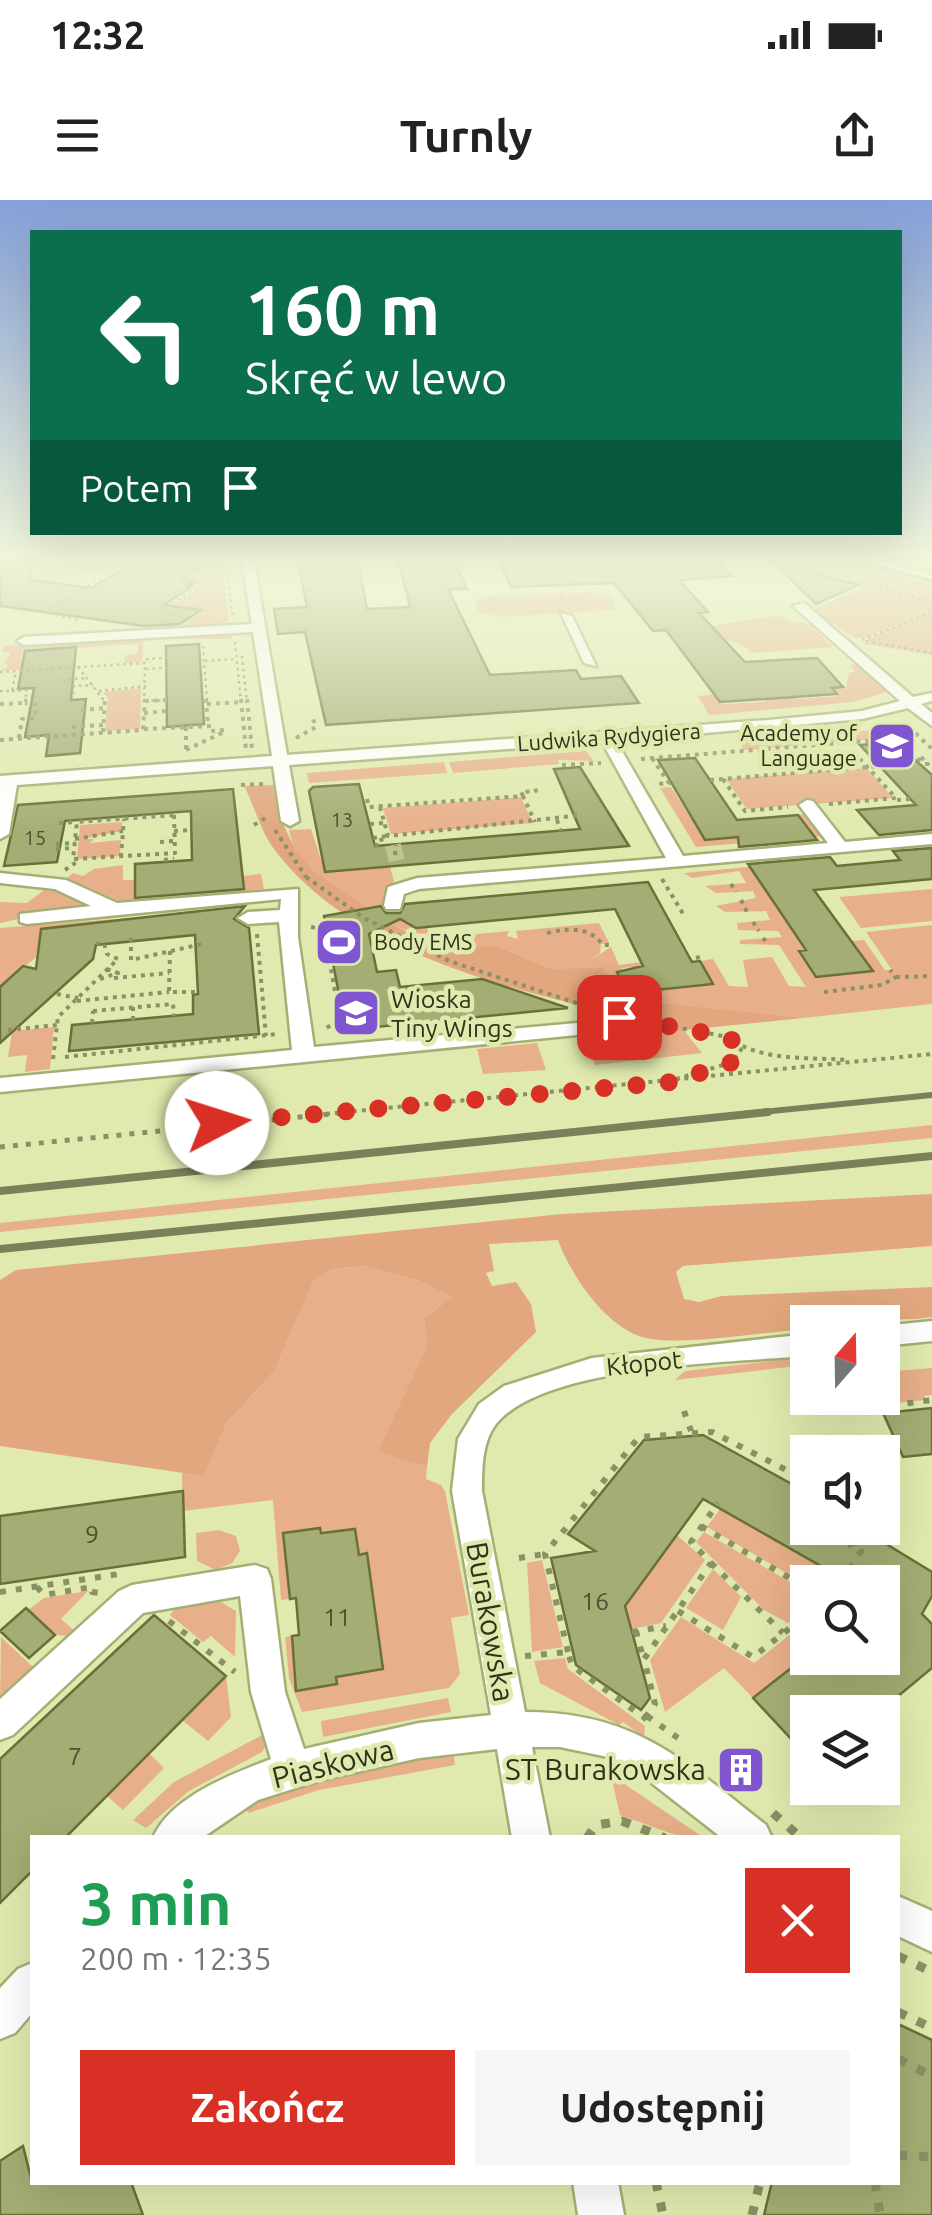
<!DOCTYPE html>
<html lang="pl">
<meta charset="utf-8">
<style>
:root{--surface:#fff;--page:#f6f6f6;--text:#222;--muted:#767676;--accent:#d93025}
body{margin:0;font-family:Ubuntu,sans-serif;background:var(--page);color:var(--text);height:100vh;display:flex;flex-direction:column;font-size:38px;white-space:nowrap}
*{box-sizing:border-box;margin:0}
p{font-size:32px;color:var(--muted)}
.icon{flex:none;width:55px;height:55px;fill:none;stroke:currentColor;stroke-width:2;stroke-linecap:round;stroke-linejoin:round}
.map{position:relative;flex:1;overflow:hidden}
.side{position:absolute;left:30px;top:1635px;width:870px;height:350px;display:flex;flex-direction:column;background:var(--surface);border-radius:0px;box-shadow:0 10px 40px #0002}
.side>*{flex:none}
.banner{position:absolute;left:30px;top:30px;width:872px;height:305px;border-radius:0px;box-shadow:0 10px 40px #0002;background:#0b6e4f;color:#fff;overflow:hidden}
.needle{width:65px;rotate:20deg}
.controls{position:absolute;left:790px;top:1105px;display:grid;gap:20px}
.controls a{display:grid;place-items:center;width:110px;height:110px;border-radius:0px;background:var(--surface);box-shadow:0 10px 40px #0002;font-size:50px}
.pin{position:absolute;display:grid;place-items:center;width:85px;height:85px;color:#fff;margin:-42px;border-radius:20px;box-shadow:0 5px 15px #0006}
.me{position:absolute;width:110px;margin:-55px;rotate:85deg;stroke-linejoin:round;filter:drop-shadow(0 0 8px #0008)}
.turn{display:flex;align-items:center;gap:35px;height:210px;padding:0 50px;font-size:45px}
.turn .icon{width:130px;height:130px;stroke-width:2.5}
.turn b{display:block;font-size:70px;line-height:85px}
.then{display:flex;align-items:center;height:95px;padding:0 50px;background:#0003;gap:20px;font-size:38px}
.round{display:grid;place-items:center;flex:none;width:105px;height:105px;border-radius:0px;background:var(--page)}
.overview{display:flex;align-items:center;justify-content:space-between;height:170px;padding:0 50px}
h1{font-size:60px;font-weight:700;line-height:75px;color:#1e9e55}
.button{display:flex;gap:20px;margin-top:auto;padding:20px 50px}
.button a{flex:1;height:115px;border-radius:0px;background:var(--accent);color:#fff;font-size:40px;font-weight:700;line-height:115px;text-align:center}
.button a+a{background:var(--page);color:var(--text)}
.status{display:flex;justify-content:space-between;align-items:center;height:70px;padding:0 50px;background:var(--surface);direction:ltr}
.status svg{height:28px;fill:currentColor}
header{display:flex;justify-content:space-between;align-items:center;height:130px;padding:0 50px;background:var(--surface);font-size:45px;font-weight:700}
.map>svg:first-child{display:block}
.green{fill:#e8b08a}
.forest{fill:#e2a77e}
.building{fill:#a4ad73;stroke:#697139;stroke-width:2.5}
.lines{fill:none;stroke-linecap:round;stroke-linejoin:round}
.minor-tunnel{stroke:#bdc591;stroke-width:16;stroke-dasharray:16 9;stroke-linecap:butt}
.minor-casing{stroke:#a5af75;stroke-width:5}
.major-casing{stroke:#fff;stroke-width:6}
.path-far4{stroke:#8a9166;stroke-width:2.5;stroke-dasharray:2.5 4;stroke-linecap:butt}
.path-far3{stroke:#8a9166;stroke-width:4;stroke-dasharray:4 5;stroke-linecap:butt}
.path-far2{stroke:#8a9166;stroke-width:5;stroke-dasharray:5 8;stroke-linecap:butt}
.path-far1{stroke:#8a9166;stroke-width:6;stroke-dasharray:6 10;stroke-linecap:butt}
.path{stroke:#8a9166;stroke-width:9;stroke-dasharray:9 12;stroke-linecap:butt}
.minor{fill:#fff;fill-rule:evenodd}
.major{fill:#cbd392;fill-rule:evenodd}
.tram{stroke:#7a815a;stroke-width:2.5}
.rail-far1{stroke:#7a815a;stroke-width:6}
.rail{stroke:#7a815a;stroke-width:8}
.route{stroke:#d93025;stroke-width:18;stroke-dasharray:0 32.4}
.labels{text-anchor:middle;stroke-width:9;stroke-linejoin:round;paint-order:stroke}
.number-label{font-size:20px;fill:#4c5231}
.far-poi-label{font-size:22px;fill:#2f331b;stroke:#e0eaae;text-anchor:end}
.far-street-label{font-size:22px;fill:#2f331b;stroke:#e0eaae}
.poi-label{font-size:25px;fill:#2f331b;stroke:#e0eaae;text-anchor:start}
.street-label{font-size:25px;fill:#2f331b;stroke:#e0eaae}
.near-number-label{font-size:25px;fill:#4c5231}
.near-street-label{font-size:30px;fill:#2f331b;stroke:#e0eaae}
.near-poi-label{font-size:30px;fill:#2f331b;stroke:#e0eaae;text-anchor:end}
</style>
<div class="status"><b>12:32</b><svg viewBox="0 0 49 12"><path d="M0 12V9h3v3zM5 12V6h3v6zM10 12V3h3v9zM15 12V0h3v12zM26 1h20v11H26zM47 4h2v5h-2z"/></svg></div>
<header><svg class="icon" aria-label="menu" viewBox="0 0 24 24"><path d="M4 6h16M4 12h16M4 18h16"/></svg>Turnly<svg class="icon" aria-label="share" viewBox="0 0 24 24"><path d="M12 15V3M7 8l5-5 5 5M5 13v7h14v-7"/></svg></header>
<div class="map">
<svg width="932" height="2015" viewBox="0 0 932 2015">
<rect width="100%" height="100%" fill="#e0eaae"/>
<path class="green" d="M41,355H132V363L110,371L97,370L60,379L47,386L30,411L0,413L30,410Z
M154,355H241L222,359L229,421C208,428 183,428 162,426L180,427L204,411L183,407L173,413L161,412L199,388L198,380L186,378L202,367L146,360Z
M747,355H828L932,384V411L925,413H932V455L858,443H871L868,439L923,413L865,438H855L813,410L863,387Z
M593,392L613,399L615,410L501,417L479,412L474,401L487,396Z
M780,415L787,421L809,424L833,447L752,453C738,438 720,443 706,427Z
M231,433L232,439H143L142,462L124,463L126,455L138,453V444L23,451L21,461L33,460L41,468L0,471L8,467L5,462L11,452H2L4,446Z
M858,464L887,492L853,502L709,515L698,496L714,494L722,504L766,502L761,494L789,489L797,499L838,496L833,489L846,488L849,473L855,472L850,465Z
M141,488L140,529L105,531L108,498L103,492Z
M876,530L887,538L744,550L738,542Z
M586,551L594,561L558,560L559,564L453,573L449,562Z
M444,562L447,573L309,583L307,573Z
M867,568L893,598L747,609L726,579Z
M671,587L705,640L809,631L798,615L807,614L825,636L696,647L660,588Z
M521,597L533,623L391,634L383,608Z
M122,622V631L82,639H94L90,643L121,640L120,656L77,659L80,625Z
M311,629L325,672L390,667L394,681L384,695V705L378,707L416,728L427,727L429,734C396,737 316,681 297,653C293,647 291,638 289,630Z
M821,660L756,673L806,750L799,752L816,777L851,741L864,740L885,770H892L866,732L932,725V804L803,818L667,807L609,795L602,769H551L495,745L449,750L424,739L509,731L507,736L518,739L516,731L599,723L609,743L601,744L600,753L591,760L611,747L619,765L651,761L653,765L622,768L627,793L712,784L700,761L713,759L729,786L748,787L743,760L772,757L789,786L806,787L779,745L740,744V740L782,737L778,731L738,730L737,723L770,720L766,711L725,712L716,706L756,698L753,691L716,693L705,686L746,683L739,671L692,678L684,673Z
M123,665V680H243V676L261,674L264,689L119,701L67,678L73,673L83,676L94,669Z
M48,687L88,704L0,723V702L27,703Z
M932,689V721L861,728L839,697Z
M207,712L40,729L36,757L0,788V728Z
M54,827L50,869L25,872L27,855L8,857L12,831Z
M683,829L702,853L595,865L592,856L624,844L626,836Z
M537,843L546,870L483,874L477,849Z
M932,925V938L0,1032V1023Z
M365,1066L419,1081L452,1097L424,1118L427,1146L379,1250L427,1267L426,1279L441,1285L445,1291L469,1415L451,1418L460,1474L449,1488L302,1512L289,1478L285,1437L292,1436L296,1490L336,1484V1477L382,1469L367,1354L359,1355L355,1329L283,1333L289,1399L281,1400L273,1300L183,1311L182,1273L204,1275L226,1224L275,1170L313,1082L332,1069Z
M799,1158L807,1160V1165L675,1180L685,1171Z
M932,1168V1195L924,1196L926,1200L844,1208L840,1198H882L883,1172Z
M720,1309L835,1375L831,1382L807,1385L707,1327Z
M219,1330L236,1336L240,1351L232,1363L216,1370L197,1361L196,1333Z
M704,1332L807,1392V1407L788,1423L764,1410L696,1342Z
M677,1335L705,1360L661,1423L631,1429L625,1406Z
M542,1360L563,1447L532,1452L527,1363Z
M713,1369L741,1397L723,1430L686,1408Z
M88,1391L61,1419L77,1433C55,1443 43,1424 28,1410L44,1398Z
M221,1402L236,1411L235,1457L211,1436L203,1442L170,1415L175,1408Z
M681,1417L754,1463L792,1433L807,1448V1455L753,1498L724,1468L665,1512L650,1460Z
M1,1437L32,1466L29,1475L0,1503Z
M565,1458L568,1469L645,1526L644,1537L623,1522L619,1525L540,1483L534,1461Z
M226,1476L231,1517L208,1541L182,1520Z
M448,1498L451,1512L323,1537L321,1521Z
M266,1533L269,1541L262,1552L189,1591L146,1628L133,1620L174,1582Z
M453,1552L455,1565L319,1590L249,1613L241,1605L283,1585Z
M149,1553L164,1568L123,1610L107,1596Z
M611,1575L703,1637H681L620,1615Z"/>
<path class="forest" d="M274,585L280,618L296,651L313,671L395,726L448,750L495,745L551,769L603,768L616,794L612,796L630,800L803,818L626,836L629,817C509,789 352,753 274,649C260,630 255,607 244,586Z
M932,994V1046L683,1066L676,1072L684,1099L699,1102L722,1096L932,1087V1117L915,1119L808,1122L807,1129C763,1132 693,1145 651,1139C609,1133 571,1076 558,1040L489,1044L494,1071L486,1073L492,1086L516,1082L531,1104L536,1132L452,1214L430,1243L427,1267L378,1251L427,1146L424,1118L452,1097L419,1081L365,1066L332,1069L313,1082L275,1170L226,1224L204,1276L0,1246V1080L16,1070L562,1014Z"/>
<path class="building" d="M0,355H34L29,380L91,388L139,360L199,368L181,379L195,381L188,386H192L164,405L201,410L180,424L144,426L0,406Z
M297,355H357L367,409L410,407L397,355H456L453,359L467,389H448L490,475L576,470L581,479L621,476L639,503L326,525L305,432L278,434L274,409L307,407Z
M535,355H710L732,376L679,380L708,412L699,413L745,462L817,458L843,487L832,488L837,494L720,502L666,430L653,431L614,383L511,387L498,357Z
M773,362L858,385L816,404Z
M199,444L204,524L167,527L166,446Z
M76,447L71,500L86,499L80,553L46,556L49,535L25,537L34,488L18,489L25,451Z
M895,542L932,575V630L879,635L857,610L916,605L860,545Z
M695,558L737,620L798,615L817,640L739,647L738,637L705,640L658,560Z
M580,567L629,646L325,672L309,591L313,587L359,584L375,646L580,629L554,569Z
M233,589L244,689L135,698V664L192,660L191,611L65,621L57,662L4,666L18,605Z
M932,648V679L814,690L873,771L816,777L799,751L806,750L748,664L830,657L837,666L900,660L893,651Z
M648,682L692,762L700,761L713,784L627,793L617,772L643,766L615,709L416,728L400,719L369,734L377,772L396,770L400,787L482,779L568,808L366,828L364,819L344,821L324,716L381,706L386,713H400L405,704Z
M245,706L234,719L249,728L259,834L69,851L72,825L193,814V795L198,794L195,735L96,745L93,759L0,843V787L23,766L36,769L41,729Z
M932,1208V1254L903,1257L883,1213Z
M703,1235L808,1293V1328H860L932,1372V1396L922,1414L932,1424V1468L879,1512H808V1557L753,1498L804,1458H882V1382H849L703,1299L625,1406L650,1498L641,1510L576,1465L551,1358L595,1351L568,1334L644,1240Z
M183,1291L185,1357L0,1384V1316Z
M320,1328L321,1333L355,1329L359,1355L367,1353L383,1469L336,1477L337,1484L296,1491L292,1436L299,1435L296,1398L290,1399L283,1333Z
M26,1408L55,1435L29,1458L0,1431Z
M154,1415L226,1476L65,1638H32V1671L0,1703V1559Z
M898,1824L932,1840V2015H764L772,1982H898Z
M23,1946L32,1982H131L143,2015H0V1961Z"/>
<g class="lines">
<path class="minor-tunnel" d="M393,645L398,666"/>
<g class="minor-casing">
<path id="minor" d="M241,355H253L287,555L769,520L862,511L900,501L793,406L804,403L913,497L932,493V501L921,504L932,513V526L908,508L862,519L616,541L683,656L828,643L799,605L807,600L813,601L845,642L932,634V644L419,689L404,694L400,709H386L384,705L388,687L417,678L666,658L602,542L289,565L299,621L290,626L281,621L273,566L17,585L9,634L0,639V576L272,556L253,432L24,445L17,441L24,437L252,424Z
M561,413L572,416L596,466L584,463Z
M0,673L66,680L117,703L298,689V737L314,847L577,823L588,829L577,835L0,892V878L292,850L279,722L248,724L238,718L248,712L280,710L281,699L27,724L20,722V714L91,706L55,689L0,683Z
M932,1121V1141L882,1146V1126Z
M808,1134V1156C733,1162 544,1165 496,1224C482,1242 482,1269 482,1291L525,1512C636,1512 684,1561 766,1625L772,1638H722L644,1577L608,1557L560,1547H532L550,1638H512L497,1549L419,1558L321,1580L258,1600L202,1638H153C170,1597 232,1574 271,1559L251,1492L240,1396L143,1413L13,1535L0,1540V1499L119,1391L132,1385L255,1365L267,1369L271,1379L285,1492L304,1549L419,1523L491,1515L452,1291L458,1239L479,1204L504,1186L592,1158Z
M898,1696L932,1711V1752L898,1736Z
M32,1763V1813L15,1833L0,1839V1788L18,1769Z
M573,1982H618L624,2015H578Z"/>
</g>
<g class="major-casing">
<path id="major" d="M858,355H883L932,366V376Z"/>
</g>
<path class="path-far4" d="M186,355L202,362H226
M761,355L932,402
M797,355L853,367
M230,357L225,361L233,417
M96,365L138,359L201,367L183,379L197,380V387L159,412L173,414L183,407L202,410L196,414
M95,370L111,372
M601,380L644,378
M561,399L562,393
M43,412L78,420
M43,412L122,366
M862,440L932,412
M866,441L932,453
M235,442L241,502
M203,446L207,502
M242,456L247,502
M146,459L167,458
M205,461L236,459
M78,467L105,502
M146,469L167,468
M0,472L145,463L144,502
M62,480L88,478
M0,491H12L16,471
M12,491L27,490L25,502
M99,491L146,486
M73,494L74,486L93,485
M145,501L167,500"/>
<path class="path-far3" d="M206,499L208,525
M241,499L246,550
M247,499L252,549
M145,501L167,500
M0,504L25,503L26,499
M207,504L241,502
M81,510L105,508
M144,513L167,511
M72,527L103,525
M186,527V550
M909,527L932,549
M144,529L213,526V531L225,530
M103,532L105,499
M19,538L22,519L35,518L36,505L25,503
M296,538L316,527L313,519
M0,540L143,530L145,499
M186,550L226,531
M911,552L923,564
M921,557L928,564H923
M652,558L669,583L654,584
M641,559L892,539
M562,565L601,563
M723,579L745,611L788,607
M710,580L880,566
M241,585L263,584
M523,596L521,592L536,591L534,586
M367,599L369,607L523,596L535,622
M897,600L911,599
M829,604L896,598L860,559
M380,607L388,636L582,615
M174,615L175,653L73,659L77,622Z
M557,620L561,631
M59,623L77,622
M370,624L384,623
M254,625L267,617
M275,630L306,677
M174,631L193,630
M373,638L388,636
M75,639L123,631
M160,642L174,641
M56,644L75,643
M375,646L382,643L381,637
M56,649L74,648
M395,655L396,645
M121,657L124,619
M164,660L174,659
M65,670L78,661
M306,677L364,718L449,761L619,817L631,840
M662,679L685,717
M731,684L736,692
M741,700L747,712
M753,722L759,731
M311,727L324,729L340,820L323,830
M547,733C569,728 588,726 603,745H613
M257,734L266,836
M131,738V760L202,744
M763,738L769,745
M170,751L169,792H198
M696,758L700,757
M896,777L932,776
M114,778L169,773
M100,779L118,773L107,769
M824,792L882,785L896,777L890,770
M57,794L78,798
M77,801L169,792
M133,807V820
M93,811L173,804L174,816
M621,817L728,837C760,862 809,857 848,860
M92,823L93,811
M8,830L57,825
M65,857L278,834
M53,859L58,817L118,759L107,754L104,743L94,744
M676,879L733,862L742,848
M326,914L932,854"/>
<path class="path-far2" d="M0,947L351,912
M835,1198L837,1202"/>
<path class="path-far1" d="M836,1200L841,1212L932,1200
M684,1211L691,1231
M701,1326L808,1389
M869,1335L874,1328
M519,1358L545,1354
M711,1363L783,1433
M841,1382L861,1351L851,1346L856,1338
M37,1387L44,1395L92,1387V1392L99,1393
M0,1392L126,1373
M678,1411L753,1457L808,1414
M169,1421L235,1472
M792,1427L808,1442
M636,1431L643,1457
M632,1432L666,1426
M568,1452L545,1354L639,1237L712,1232L808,1281
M525,1456L568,1452L572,1466L645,1518L650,1527
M647,1516L678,1538L681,1547
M645,1518L655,1504L644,1459L711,1363L691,1342L718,1303"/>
<path class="path" d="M773,1613L801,1638
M587,1638L596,1625L622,1621L665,1638
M898,1756L932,1772
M898,1812L932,1828
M898,1859L932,1876
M898,1955L932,1957
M656,1982L663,2015
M875,1982L880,2015
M752,2015L760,1982"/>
<use href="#minor" class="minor"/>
<use href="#major" class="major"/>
<path class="tram" d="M832,355L932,381"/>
<path class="rail-far1" d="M743,914L932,895"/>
<path class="rail" d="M0,991L768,912
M0,1049L932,956"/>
</g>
<linearGradient id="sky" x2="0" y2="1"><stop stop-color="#85a0d7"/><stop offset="0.56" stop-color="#f1f6db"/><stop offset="1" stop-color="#f1f6db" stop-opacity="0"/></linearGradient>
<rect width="932" height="637" fill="url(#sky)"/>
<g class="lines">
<path class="route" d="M217,923L672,882L733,862L742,848L728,837L619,817"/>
</g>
<defs>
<g id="school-square" transform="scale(2.5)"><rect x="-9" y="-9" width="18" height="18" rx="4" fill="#8056d0" stroke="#e0eaae"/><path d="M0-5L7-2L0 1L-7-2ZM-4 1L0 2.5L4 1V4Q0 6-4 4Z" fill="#fff"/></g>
<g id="stadium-square" transform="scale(2.5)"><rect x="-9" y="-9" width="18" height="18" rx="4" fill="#8056d0" stroke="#e0eaae"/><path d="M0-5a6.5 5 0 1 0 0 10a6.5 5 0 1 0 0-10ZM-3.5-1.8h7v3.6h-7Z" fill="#fff"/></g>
<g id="building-square" transform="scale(2.5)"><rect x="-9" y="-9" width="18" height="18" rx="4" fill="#8056d0" stroke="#e0eaae"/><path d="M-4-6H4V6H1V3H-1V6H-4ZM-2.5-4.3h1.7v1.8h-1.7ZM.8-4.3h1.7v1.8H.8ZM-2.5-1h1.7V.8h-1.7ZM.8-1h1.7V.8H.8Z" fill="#fff"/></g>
</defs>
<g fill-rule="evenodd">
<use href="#school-square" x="892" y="546"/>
<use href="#stadium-square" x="339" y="742"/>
<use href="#school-square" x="356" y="813"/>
<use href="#building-square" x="741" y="1570"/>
</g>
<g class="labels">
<g class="number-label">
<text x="342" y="627">13</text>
<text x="35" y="645">15</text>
</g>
<g class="far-poi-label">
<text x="857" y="541">Academy of<tspan x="857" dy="25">Language</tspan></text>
<text x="374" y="750" text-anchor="start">Body EMS</text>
</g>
<g class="far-street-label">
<text transform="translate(609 537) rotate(-4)" y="8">Ludwika Rydygiera</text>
</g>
<g class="poi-label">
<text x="391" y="808">Wioska<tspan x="391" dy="29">Tiny Wings</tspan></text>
</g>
<g class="street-label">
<text transform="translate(644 1163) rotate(-6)" y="9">Kłopot</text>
</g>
<g class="near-number-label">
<text x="92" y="1343">9</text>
<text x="595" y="1410">16</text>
<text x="337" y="1426">11</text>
<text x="75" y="1565">7</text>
</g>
<g class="near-street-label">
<text transform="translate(490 1422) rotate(80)" y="10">Burakowska</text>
<text transform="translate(333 1564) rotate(-14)" y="10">Piaskowa</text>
</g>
<g class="near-poi-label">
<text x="706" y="1580">ST Burakowska</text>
</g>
</g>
</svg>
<div class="controls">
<a><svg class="needle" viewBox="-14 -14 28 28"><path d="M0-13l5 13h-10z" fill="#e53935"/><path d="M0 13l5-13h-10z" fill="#767676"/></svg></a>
<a><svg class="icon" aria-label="sound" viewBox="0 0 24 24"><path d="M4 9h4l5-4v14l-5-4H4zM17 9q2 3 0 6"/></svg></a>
<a><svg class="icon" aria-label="search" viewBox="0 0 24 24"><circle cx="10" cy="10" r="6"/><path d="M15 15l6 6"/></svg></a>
<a><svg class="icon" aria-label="layers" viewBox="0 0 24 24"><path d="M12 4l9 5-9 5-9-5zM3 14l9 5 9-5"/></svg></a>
</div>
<div class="pin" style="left:619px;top:817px;background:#d93025"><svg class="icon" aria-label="arrive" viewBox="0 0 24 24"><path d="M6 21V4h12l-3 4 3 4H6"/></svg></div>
<svg class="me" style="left:217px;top:923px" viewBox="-20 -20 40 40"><circle r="19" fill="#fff"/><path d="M0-13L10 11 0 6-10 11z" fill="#d93025"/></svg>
<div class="banner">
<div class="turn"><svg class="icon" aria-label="left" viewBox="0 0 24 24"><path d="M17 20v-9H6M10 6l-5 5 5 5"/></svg><div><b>160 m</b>Skręć w lewo</div></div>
<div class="then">Potem<svg class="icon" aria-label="arrive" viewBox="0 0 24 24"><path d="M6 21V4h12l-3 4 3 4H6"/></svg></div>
</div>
<section class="side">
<div class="overview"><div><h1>3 min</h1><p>200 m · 12:35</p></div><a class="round" style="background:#d93025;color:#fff"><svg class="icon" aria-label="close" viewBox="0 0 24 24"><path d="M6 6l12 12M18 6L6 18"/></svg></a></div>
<div class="button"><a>Zakończ</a><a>Udostępnij</a></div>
</section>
</div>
